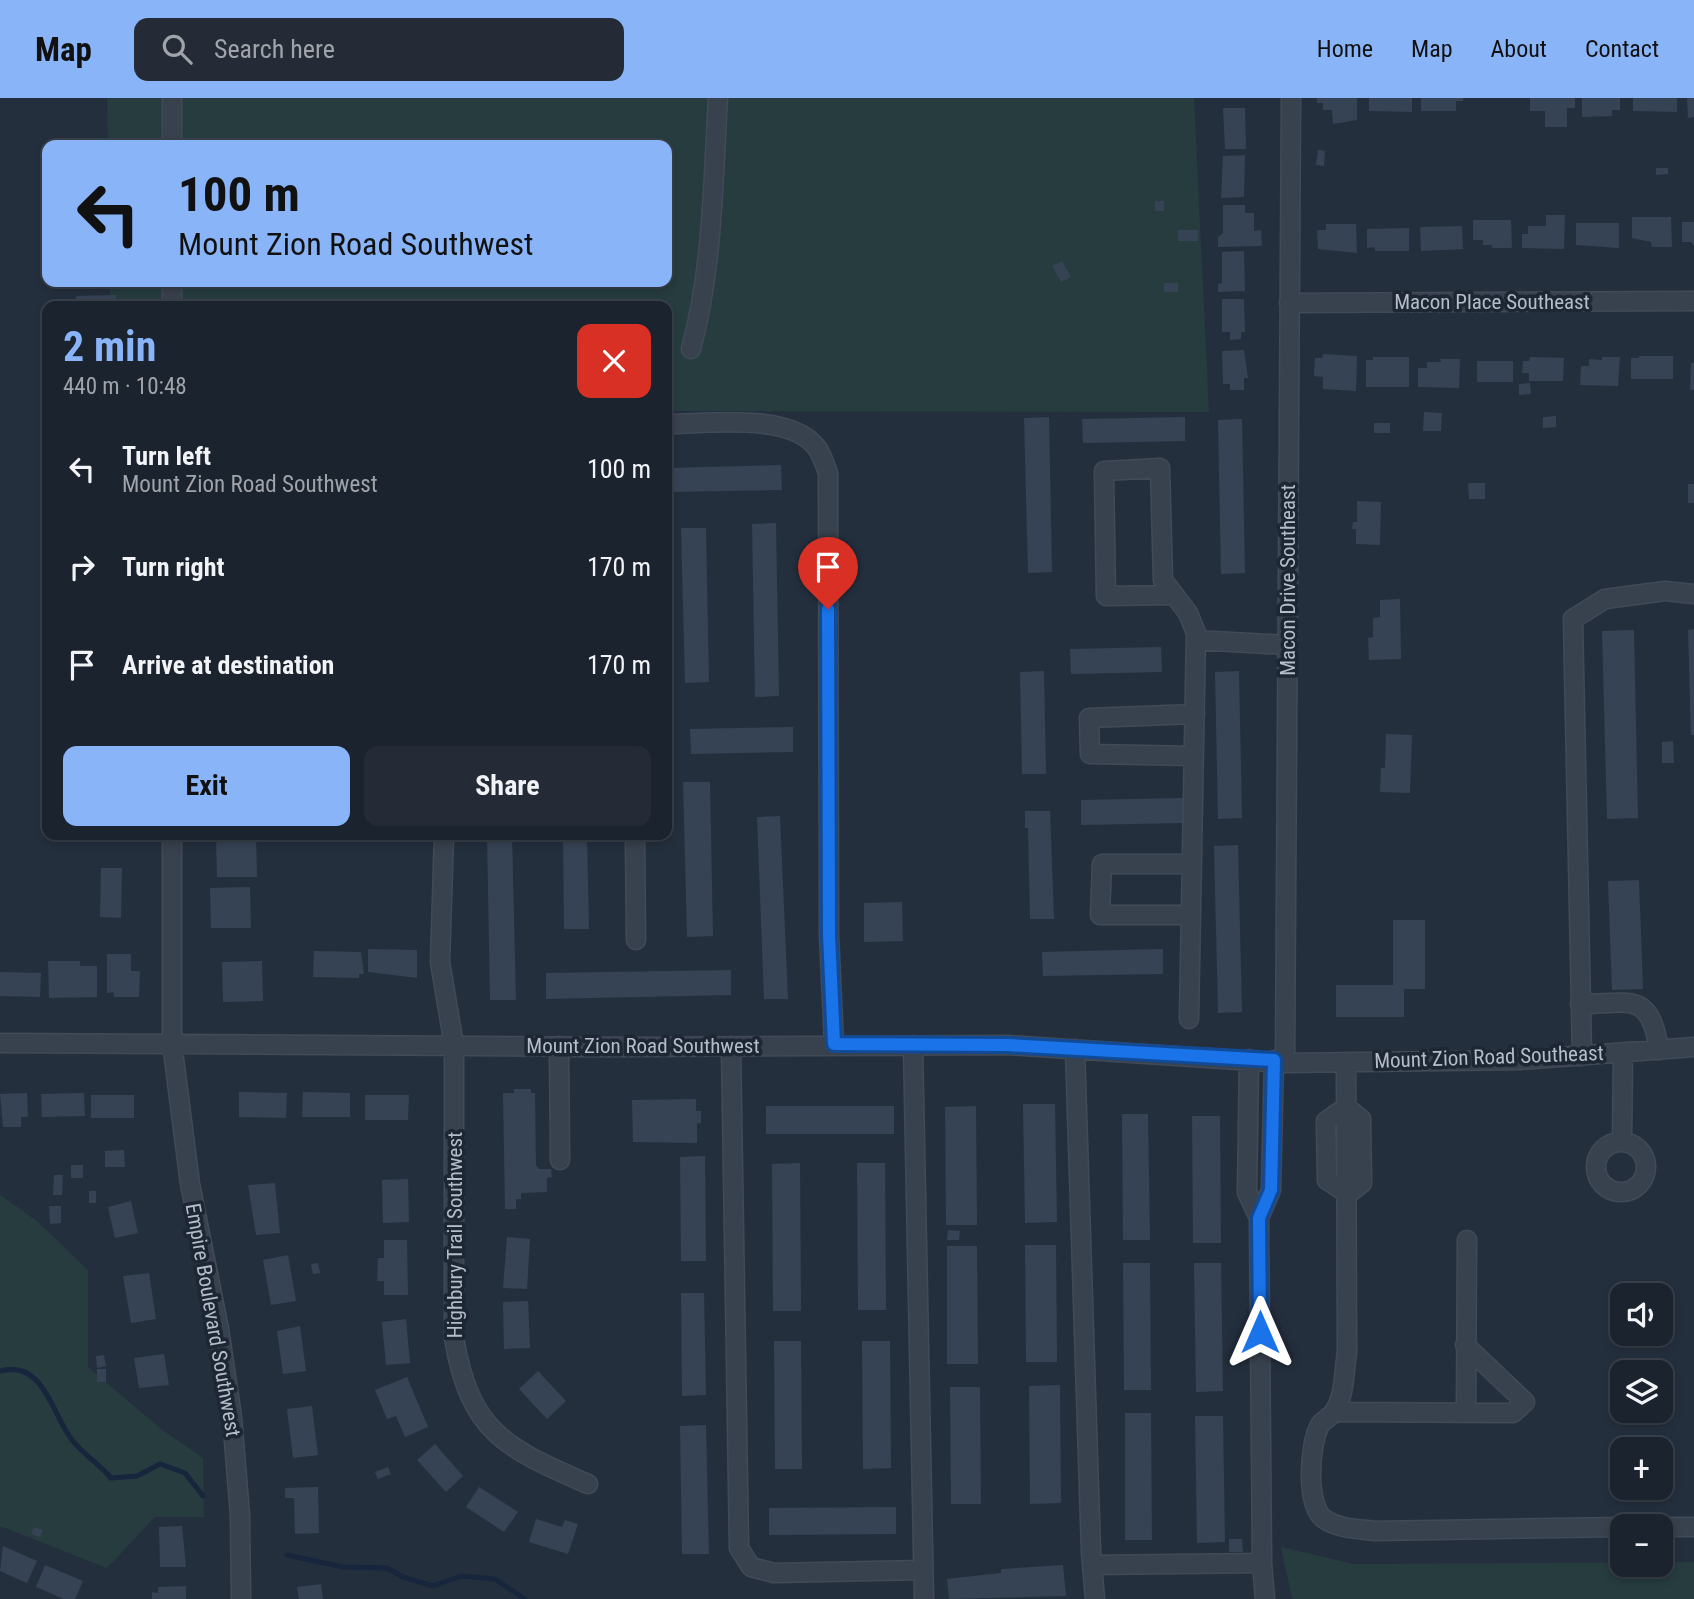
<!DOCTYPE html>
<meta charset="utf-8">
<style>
:root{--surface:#1b232e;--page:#242b36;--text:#f1f3f6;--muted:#a0a4aa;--line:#39404a;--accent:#8ab4f8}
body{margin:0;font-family:"Roboto Condensed",sans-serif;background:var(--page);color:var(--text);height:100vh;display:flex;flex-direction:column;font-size:26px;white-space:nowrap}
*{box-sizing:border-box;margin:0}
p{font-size:23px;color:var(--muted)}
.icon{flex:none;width:38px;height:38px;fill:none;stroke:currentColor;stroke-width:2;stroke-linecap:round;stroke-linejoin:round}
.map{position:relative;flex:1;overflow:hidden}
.details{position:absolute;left:42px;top:203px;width:630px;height:539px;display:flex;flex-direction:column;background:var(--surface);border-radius:14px;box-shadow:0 4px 10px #0003,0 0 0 2px var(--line)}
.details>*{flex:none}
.banner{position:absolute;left:42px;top:42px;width:630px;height:147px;border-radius:14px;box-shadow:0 4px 10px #0003,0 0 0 2px var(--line);background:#8ab4f8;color:#111;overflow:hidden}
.fabs{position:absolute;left:1610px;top:1185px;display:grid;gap:14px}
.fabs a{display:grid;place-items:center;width:63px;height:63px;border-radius:14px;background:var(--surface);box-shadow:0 4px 10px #0003,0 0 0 2px var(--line);font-size:35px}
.pin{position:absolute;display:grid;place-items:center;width:60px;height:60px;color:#fff;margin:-72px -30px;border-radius:50% 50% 50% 0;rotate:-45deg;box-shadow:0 0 7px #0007}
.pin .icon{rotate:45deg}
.me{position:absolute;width:77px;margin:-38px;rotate:0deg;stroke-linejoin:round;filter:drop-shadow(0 0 5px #0008)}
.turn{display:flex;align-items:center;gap:24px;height:147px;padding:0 21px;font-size:32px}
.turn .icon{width:91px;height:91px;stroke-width:2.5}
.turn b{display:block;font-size:49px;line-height:60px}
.round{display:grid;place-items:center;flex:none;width:74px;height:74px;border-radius:14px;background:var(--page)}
.headline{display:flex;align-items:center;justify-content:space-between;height:119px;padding:0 21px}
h1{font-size:42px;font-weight:700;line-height:52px;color:var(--accent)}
.primary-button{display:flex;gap:14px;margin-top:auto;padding:14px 21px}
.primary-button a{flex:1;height:80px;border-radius:14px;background:var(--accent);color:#111;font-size:28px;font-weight:700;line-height:80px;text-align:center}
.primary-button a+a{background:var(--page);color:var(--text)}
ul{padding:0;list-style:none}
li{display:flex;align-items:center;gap:21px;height:98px;padding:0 21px}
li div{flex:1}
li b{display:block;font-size:26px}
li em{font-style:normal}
header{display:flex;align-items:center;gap:42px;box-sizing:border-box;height:98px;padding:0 35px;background:var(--accent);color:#111}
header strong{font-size:33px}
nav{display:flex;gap:38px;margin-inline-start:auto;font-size:24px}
.search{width:490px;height:63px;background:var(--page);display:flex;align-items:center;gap:18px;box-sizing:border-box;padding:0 24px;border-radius:14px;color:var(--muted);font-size:26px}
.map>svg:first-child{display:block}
.green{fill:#263c3f}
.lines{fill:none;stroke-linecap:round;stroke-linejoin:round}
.stream{stroke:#17263c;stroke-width:5}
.building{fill:#364354}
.minor-casing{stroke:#414a57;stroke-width:21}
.minor{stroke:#38414e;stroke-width:18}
.route-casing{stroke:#114b97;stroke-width:18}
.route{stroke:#1a73e8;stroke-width:12}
.labels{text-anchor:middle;stroke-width:7;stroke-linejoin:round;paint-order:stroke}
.street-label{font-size:21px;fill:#b4bcc9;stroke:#1d2633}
</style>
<header>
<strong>Map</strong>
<div class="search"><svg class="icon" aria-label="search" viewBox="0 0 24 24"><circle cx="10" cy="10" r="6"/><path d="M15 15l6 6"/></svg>Search here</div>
<nav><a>Home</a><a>Map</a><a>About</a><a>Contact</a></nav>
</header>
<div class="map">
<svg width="1694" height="1501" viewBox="0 0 1694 1501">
<rect width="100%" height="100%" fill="#242f3e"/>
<path class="green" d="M107,0H1194L1209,314L667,313V208H110V184H667V47H108Z
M0,1097L37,1123L88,1172V1269L161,1331L203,1360L204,1419H155L107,1470L0,1428Z
M1281,1449L1354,1466L1694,1464V1501H1292Z"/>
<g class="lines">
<path class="stream" d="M0,1273C44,1261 52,1317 72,1342C83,1356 99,1366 111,1380L137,1378L160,1366L185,1375L203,1398
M287,1457L343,1469L387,1470L403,1479L433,1488L461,1478L495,1481L525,1501"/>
</g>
<path class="building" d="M1317,0H1357V22L1333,26L1332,12H1323V5H1317Z
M1369,0H1412V14L1369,13Z
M1421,0H1463V3H1456V13H1421Z
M1530,0H1575V10H1567V29H1545V13H1530Z
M1582,0H1620V12H1612V18L1582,19Z
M1633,0H1677V14L1633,13Z
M1687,0H1694V19L1688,20Z
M1223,10H1245L1246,51H1225Z
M1318,52L1325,53L1324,68L1316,67Z
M1245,57L1244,99L1221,100L1223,58Z
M1656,70H1668V76L1656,77Z
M1155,103H1164V113H1155Z
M1223,107H1245V115H1254V133L1261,132L1262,148L1218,149V139L1223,135Z
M1546,117H1565L1564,151L1522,150V136H1528V128H1546Z
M1632,119H1671L1672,149H1652L1651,144L1632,140Z
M1473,122H1511L1512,150H1492V147H1483V142H1473Z
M1682,124H1694V148L1691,144H1682Z
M1576,125H1619V150L1576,147Z
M1326,126H1356L1357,155L1318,151L1317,132H1326Z
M1462,128L1463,151L1421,153L1420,129Z
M1409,130V153H1375V149L1367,150V131Z
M1178,132H1198V143H1178Z
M1244,153L1245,193L1218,194V186L1222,185V154Z
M1062,163L1071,179L1061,184L1052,168Z
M1164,185H1178V194H1164Z
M116,197L117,208H76V198Z
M1222,201H1244L1245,234H1241V241L1230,242V234H1222Z
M1244,252L1248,280H1244V292H1230V286H1223L1222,253Z
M1323,256L1357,258L1356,293L1323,291V279L1314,278L1315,260H1322Z
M1639,258H1673V281H1631V260H1639Z
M1373,259H1409V289H1366V262H1373Z
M1530,259L1564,260L1563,283H1529V275H1522L1523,263H1529Z
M1602,259H1620L1618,288L1580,287L1581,268H1589V261L1602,262Z
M1440,261H1460L1459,290L1418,289V270H1427V264H1441Z
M1477,263H1513V284H1477Z
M1691,265H1694V292H1690Z
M1530,285L1531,296L1519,297V286Z
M1424,314L1442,315L1441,333H1423Z
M1556,318V329L1543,330V319Z
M1049,319L1052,474L1028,475L1024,320Z
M1185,319V343L1083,345L1082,321Z
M1242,321L1245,475L1221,476L1218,322Z
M1374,325H1390V335H1374Z
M781,367L782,392L667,394V370Z
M1468,385H1485V401H1469Z
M1688,386H1694V405H1688Z
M1357,403L1381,404L1380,447L1356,446V431H1352L1353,424H1357Z
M776,425L779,598L755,599L752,426Z
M681,430H706L709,584L685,585Z
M1400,501L1401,561L1369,562L1368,540L1373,539V520L1380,519V502Z
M1694,531V637H1691L1688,532Z
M1634,532L1638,720L1607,721L1602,533Z
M1161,549L1162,574L1071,576L1070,551Z
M1044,573L1046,676H1022L1020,574Z
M1239,573L1242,720L1218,721L1215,574Z
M793,629V654L691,656L690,631Z
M1386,636L1412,637L1410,695L1380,694L1381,670H1385Z
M1673,643L1674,665H1662V644Z
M683,684H710L713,838L687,839Z
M47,694V710H43V695Z
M1184,700V725L1081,727V702Z
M1025,713H1050L1054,821H1030L1028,730H1025Z
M780,718L788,901H764L757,719Z
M57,737H71L65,744Z
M487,737H512L516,902H490Z
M563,737H587L589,831H564Z
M256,738L257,779H217L216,739Z
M1238,747L1242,914L1218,915L1214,748Z
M101,770H122L121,820L100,819Z
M1639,782L1643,891L1612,892L1608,783Z
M250,789L251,830H211L210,790Z
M902,804L903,843L864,844V805Z
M1393,822H1425V891H1404V919H1336V887H1393Z
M368,851L417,852V880L368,874Z
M1163,851V876L1043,878L1042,854Z
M314,853L361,854L364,876H359V880L313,879Z
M107,856H131V873H140L139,899H114V894L107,895Z
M48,863H80V868H97V899L49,900Z
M262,863L263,903L223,904L222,864Z
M731,872V897L546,901V875Z
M0,874L41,875L40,899L0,898Z
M514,991H531V995H535L536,1067L539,1071H551L552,1079L547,1080V1094L521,1095V1101H516V1111H505L503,995H514Z
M239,994L287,995L286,1020L239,1019Z
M303,994L350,995V1019H302Z
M27,995L28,1019H21V1029H3L0,996Z
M84,995L85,1018L42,1019L41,996Z
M91,997H134V1020H91Z
M365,997H409L408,1022H365Z
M696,1001V1013H701V1025H697V1045L633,1044L632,1002Z
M1023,1006H1055L1057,1124L1025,1125Z
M766,1008H894V1036H766Z
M976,1008L977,1127H946L945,1009Z
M1122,1016H1148L1150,1142H1123Z
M1192,1018H1220L1221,1145H1193Z
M124,1052L125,1069H105V1053Z
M705,1058L706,1163H681L680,1059Z
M800,1065L801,1213H773L772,1066Z
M857,1065H885L886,1212H858Z
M71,1067H83V1080H71Z
M54,1077H63L62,1097H53Z
M408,1081L409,1124L383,1125L382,1082Z
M275,1085L280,1135L256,1137L248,1087Z
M89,1093H96V1105H89Z
M131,1103L138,1135L115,1140L108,1109Z
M49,1108H61V1125L50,1126Z
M948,1132L960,1133L959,1142H947Z
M507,1139L530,1141L527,1191L503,1190Z
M384,1142H407L408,1197H384V1183H377L378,1160H384Z
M1025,1147H1056L1057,1264H1026Z
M947,1148H977L978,1266H947Z
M288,1157L296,1203L271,1207L263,1162Z
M318,1165L320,1175L313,1176L311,1166Z
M1123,1165H1150L1151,1292H1124Z
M1194,1165H1221L1223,1293L1196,1294Z
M149,1175L156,1221L131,1225L123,1178Z
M681,1195H704L706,1297L682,1298Z
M528,1203L530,1250L504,1251L503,1204Z
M406,1221L410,1265L386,1267L382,1224Z
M300,1228L306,1273L283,1276L277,1233Z
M774,1243H801L802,1371H775Z
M862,1243H890L891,1370L863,1371Z
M164,1256L169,1287L139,1290L134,1260Z
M104,1257L106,1268L97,1270L96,1258Z
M97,1271H106V1284H97Z
M538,1273L566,1303L547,1321L519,1291Z
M407,1279L428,1329L405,1339L396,1318L387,1321L375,1292Z
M1060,1287L1061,1405L1030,1406L1029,1288Z
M950,1289H980L981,1406H951Z
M312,1308L318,1357L293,1360L287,1311Z
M1125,1315H1151L1152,1442H1125Z
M1195,1318H1223L1225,1444L1197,1445Z
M706,1327L709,1456H682L680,1328Z
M435,1346L463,1378L446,1394L417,1362Z
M388,1369L391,1376L378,1381L375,1374Z
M318,1389L319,1435L295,1436L294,1400H285V1390Z
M479,1389L518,1414L504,1434L466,1409Z
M896,1409V1436L769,1437V1410Z
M536,1421L562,1429L565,1422L578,1426L568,1456L529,1444Z
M182,1428L186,1469H160L159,1429Z
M34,1429L43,1432L40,1439L31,1436Z
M1229,1441H1242L1243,1454H1229Z
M3,1448L37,1463L27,1485L0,1473Z
M45,1467L83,1483L75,1501H64L36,1489Z
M1063,1467L1066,1498L949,1501L947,1481L1001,1475V1471Z
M321,1486L323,1501H299L297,1489Z
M186,1488V1501H152V1494L158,1495V1489Z"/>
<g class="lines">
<g class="minor-casing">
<path id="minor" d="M172,0V47
M172,184V208
M1289,205L1694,203
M691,251C713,169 713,84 718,0
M667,326C708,326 791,314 817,350C822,357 825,367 828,375L829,836L834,946
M1174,497L1106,498L1104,373L1160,370L1163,482L1188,515L1196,535L1189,921
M1196,542L1287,547
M1194,658L1090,656L1089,620L1195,616
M172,737V945L190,1086L219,1231L232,1319L240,1417L241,1501
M444,737L440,864L454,947V1240C470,1335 506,1350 588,1386
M635,737L636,842
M1191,817H1100L1102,766H1192
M1580,906C1630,906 1650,892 1659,952
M0,945L631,949L1007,947L1285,965L1520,962L1694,949
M913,947L924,1501
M559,948L560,1062
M731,948L739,1450L751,1469L774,1475L923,1472
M1075,951L1091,1454L1095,1501
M1582,958L1573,521L1605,501L1665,493L1694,496
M1249,961L1247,1094L1259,1120
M1346,964L1347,1254C1344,1273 1345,1296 1335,1312C1332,1319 1324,1321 1320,1327C1309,1346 1306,1406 1323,1420C1337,1431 1359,1431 1375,1433L1622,1429
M1285,965L1291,0
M1346,1009L1326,1023L1327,1082L1348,1096
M1346,1009L1361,1021L1362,1085L1348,1096
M1622,1044L1623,955
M1596 1069a25 25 0 1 1 50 0a25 25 0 1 1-50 0Z
M1334,1314L1513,1315L1525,1304L1465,1247
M1466,1315L1467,1142
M1661,1429H1694
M1092,1467L1262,1465
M1265,1501L1262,1465L1259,1120L1271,1092L1274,962"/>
</g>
<use href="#minor" class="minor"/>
</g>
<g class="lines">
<g class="route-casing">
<path id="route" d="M828,511L829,836L834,946L1007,947L1274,962L1271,1092L1259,1120L1260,1234"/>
</g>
<use href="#route" class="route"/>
</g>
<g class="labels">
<g class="street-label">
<text x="1492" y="211">Macon Place Southeast</text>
<text transform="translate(1288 482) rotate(-90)" y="7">Macon Drive Southeast</text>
<text x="643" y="955">Mount Zion Road Southwest</text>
<text transform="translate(1489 959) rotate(-2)" y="7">Mount Zion Road Southeast</text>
<text transform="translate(455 1137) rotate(-90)" y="7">Highbury Trail Southwest</text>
<text transform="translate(213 1222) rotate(80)" y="7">Empire Boulevard Southwest</text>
</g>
</g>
</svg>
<div class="fabs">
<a><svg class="icon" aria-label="sound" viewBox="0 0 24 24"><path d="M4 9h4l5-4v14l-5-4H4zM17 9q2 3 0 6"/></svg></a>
<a><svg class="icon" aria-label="layers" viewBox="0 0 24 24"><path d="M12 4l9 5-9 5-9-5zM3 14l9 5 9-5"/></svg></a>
<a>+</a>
<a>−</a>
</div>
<div class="pin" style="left:828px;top:511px;background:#d93025"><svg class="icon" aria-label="arrive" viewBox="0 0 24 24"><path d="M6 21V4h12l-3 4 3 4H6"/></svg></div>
<svg class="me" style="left:1260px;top:1234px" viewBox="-20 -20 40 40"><path d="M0-17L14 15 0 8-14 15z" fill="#1a73e8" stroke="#fff" stroke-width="4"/></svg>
<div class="banner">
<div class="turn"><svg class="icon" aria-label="left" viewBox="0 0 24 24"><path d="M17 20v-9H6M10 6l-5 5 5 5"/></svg><div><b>100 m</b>Mount Zion Road Southwest</div></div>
</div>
<section class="details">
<div class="headline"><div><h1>2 min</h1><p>440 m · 10:48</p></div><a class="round" style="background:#d93025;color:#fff"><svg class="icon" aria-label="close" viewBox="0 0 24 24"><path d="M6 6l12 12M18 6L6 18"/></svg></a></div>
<ul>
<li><svg class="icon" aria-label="left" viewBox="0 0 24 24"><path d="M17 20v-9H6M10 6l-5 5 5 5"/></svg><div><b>Turn left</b><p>Mount Zion Road Southwest</p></div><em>100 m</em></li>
<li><svg class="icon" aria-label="right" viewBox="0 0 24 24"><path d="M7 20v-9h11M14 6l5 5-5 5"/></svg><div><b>Turn right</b></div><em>170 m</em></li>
<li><svg class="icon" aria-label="arrive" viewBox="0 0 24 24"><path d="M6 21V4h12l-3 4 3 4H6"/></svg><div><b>Arrive at destination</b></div><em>170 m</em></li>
</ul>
<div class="primary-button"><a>Exit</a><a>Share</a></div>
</section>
</div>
